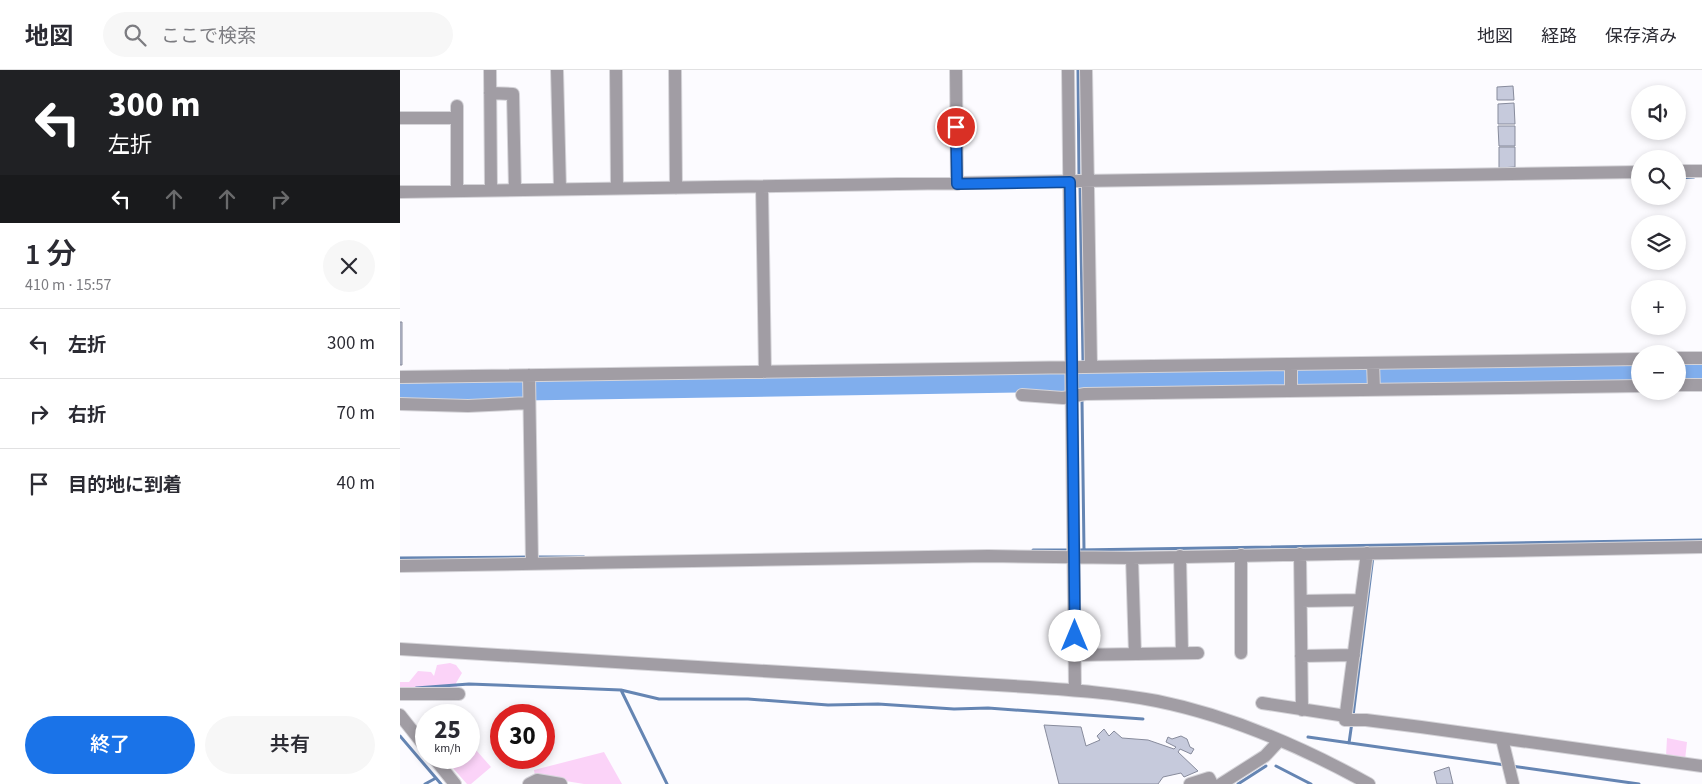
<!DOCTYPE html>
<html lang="ja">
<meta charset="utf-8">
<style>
:root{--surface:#fff;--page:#f7f7f7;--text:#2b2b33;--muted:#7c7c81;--line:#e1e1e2;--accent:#1a73e8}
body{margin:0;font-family:"Source Sans 3","Noto Sans JP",sans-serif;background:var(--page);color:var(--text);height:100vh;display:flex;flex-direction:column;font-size:19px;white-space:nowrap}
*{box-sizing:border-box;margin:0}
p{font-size:16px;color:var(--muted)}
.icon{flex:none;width:28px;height:28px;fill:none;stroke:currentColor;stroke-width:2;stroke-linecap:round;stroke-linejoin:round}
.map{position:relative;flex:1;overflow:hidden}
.panel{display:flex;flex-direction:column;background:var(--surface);width:400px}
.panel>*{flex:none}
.banner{background:#202124;color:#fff;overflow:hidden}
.buttons{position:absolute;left:1231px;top:15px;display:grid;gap:10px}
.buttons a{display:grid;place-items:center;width:55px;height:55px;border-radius:50%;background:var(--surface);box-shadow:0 2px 8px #0003;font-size:25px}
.speed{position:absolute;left:15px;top:634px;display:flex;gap:10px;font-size:25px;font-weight:700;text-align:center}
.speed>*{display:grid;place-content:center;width:65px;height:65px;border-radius:50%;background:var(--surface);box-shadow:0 2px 8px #0003;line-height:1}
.speed small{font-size:12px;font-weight:400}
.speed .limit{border:8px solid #d22;background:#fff;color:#111}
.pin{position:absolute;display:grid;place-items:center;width:42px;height:42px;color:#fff;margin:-21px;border:2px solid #fff;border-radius:50%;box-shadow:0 1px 5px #0007}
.me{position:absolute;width:55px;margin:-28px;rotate:0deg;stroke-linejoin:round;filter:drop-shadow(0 0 4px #0008)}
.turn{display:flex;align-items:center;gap:18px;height:105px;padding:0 25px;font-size:22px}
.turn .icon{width:65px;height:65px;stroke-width:2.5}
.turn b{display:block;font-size:35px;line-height:42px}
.lanes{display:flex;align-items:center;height:48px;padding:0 25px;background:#0003;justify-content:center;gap:25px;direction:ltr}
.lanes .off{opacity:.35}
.round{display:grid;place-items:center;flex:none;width:52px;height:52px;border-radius:26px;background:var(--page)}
.head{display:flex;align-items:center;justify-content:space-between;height:85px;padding:0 25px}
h1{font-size:30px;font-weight:600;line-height:38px}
.action{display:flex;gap:10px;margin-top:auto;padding:10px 25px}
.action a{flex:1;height:58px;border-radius:30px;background:var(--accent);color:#fff;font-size:20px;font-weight:600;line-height:58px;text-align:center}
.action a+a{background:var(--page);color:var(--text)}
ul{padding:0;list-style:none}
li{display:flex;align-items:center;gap:15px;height:70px;padding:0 25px;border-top:1px solid var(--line)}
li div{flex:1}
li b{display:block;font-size:19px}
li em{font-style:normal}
header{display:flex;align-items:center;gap:30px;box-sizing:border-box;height:70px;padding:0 25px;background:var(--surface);border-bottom:1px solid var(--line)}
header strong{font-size:24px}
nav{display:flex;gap:28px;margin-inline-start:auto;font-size:18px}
.search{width:350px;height:45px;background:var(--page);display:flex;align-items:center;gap:12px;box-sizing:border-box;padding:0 18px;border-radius:28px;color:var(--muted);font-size:19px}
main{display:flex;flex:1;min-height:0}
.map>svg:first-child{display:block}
.green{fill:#fbd3f8}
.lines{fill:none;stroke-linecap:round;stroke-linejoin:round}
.stream{stroke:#6585b3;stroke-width:3}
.river{stroke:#80aeed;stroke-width:19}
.building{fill:#c6cadc;stroke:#878b9c}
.minor-casing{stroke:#d5d4d9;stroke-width:14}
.minor{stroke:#a19da4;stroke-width:12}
.route-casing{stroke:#114b97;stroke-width:12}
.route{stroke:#1a73e8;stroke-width:9}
</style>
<header>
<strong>地図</strong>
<div class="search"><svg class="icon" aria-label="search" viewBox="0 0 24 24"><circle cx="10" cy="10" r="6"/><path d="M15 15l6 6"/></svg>ここで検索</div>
<nav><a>地図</a><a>経路</a><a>保存済み</a></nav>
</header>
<main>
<section class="panel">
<div class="banner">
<div class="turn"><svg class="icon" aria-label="left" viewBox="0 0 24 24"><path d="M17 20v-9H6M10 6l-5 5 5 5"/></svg><div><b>300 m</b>左折</div></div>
<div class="lanes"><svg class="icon" aria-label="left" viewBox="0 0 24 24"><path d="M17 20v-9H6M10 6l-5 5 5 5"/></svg><svg class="icon off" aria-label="ahead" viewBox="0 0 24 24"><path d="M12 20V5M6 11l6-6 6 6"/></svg><svg class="icon off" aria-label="ahead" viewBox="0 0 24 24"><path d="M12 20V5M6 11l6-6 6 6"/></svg><svg class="icon off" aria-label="right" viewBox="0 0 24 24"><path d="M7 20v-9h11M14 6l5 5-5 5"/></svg></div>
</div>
<div class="head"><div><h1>1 分</h1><p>410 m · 15:57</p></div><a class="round"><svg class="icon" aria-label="close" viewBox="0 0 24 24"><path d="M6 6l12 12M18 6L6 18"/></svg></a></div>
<ul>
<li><svg class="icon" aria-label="left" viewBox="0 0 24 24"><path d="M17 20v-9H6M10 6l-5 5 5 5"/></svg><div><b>左折</b></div><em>300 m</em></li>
<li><svg class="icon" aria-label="right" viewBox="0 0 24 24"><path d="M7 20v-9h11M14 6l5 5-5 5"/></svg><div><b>右折</b></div><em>70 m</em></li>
<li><svg class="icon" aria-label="arrive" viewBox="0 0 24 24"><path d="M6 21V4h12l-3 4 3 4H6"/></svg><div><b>目的地に到着</b></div><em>40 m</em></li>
</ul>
<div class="action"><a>終了</a><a>共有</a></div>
</section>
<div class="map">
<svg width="1302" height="714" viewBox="0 0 1302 714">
<rect width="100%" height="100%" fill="#fcfbff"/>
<path class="green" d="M50,593L56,595L62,603L56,613L57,617L0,623V612H9L18,601L31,602L34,606L37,595Z
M1267,668L1287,672L1285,690L1266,686Z
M76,680L91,697L71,714H67L52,697L69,688Z
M204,682L222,714H184L135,706L134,700Z"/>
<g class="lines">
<path class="stream" d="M678,0L679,108
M1278,108L1294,107
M680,115L683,291
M685,312V306
M682,320V312
M682,330L684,480
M633,480H672
M678,480L1302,470
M135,487H184
M0,488L129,487
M16,618L69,614L221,620L259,629H348L428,635L478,634L554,639L588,638L743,649
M221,620L267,714
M953,646L973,486
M0,666L41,714
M908,667L1105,695
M949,673L952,652
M876,696L911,714
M1111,696L1239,714
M25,714L36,708
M838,714L866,696"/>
<path class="river" d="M1278,303L1302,302
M0,323L1240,303"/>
</g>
<path class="building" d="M1113,16L1114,30H1097V17Z
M1114,33L1115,54H1098V34Z
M1098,56H1115V76H1099Z
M1099,77H1115V97L1099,98Z
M0,252H2V295H0Z
M644,655L681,657L686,676L700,670L697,666L704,659L709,666L714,661L722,668L748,670L774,679L776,677L766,672L768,667L772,669L781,666L787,669L790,677L794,679L791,684L780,679L778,682L798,701L784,707L781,703L763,707L758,714H659Z
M1049,697L1053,714H1037L1034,702Z"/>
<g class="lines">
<g class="minor-casing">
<path id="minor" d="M90,0L91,120
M157,0L160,119
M216,0L217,119
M275,0L276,118
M556,0L557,114
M668,0L675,620
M686,0L691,297
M90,23L113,24L115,120
M57,36V121
M0,48H57
M1278,101H1302
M362,117L365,302
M0,122L1240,102
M1278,288H1302
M973,293L974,320
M891,294V321
M129,305L132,493
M0,307L1240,289
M1278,315H1302
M622,325L663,328L685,324L1240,316
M0,334L68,336L129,333
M967,483L945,650H966L1021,657L1302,696
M900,484L902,640
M780,486L782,583
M732,488L735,584
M0,496L588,486L732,488L1302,477
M901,531L961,530
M0,579L629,617C672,620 715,623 757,631C831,646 904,678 969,714
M841,583V485
M675,585L798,583
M901,586L954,585
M0,624H59
M862,633L946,646
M0,645L26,678
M1102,669L1113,714
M34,688L55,714
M129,714L137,710L161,714
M790,714L809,708L812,714
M821,714L865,686L879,671"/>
</g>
<use href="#minor" class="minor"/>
</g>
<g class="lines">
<g class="route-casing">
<path id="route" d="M556,57L557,114L670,112L675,566"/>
</g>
<use href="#route" class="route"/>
</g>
</svg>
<div class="buttons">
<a><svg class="icon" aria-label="sound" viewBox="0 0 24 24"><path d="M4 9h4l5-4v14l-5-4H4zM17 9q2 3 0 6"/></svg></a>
<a><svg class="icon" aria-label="search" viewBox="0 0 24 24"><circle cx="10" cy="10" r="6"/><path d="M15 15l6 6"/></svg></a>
<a><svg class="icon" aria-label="layers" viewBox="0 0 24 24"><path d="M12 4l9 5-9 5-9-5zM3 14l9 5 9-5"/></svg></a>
<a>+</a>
<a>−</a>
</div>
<div class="speed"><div>25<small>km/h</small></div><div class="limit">30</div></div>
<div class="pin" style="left:556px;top:57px;background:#d93025"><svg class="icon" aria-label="arrive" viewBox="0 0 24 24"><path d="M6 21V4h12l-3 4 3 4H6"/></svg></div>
<svg class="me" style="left:675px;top:566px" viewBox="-20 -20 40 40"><circle r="19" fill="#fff"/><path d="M0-13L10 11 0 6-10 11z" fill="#1a73e8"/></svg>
</div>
</main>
